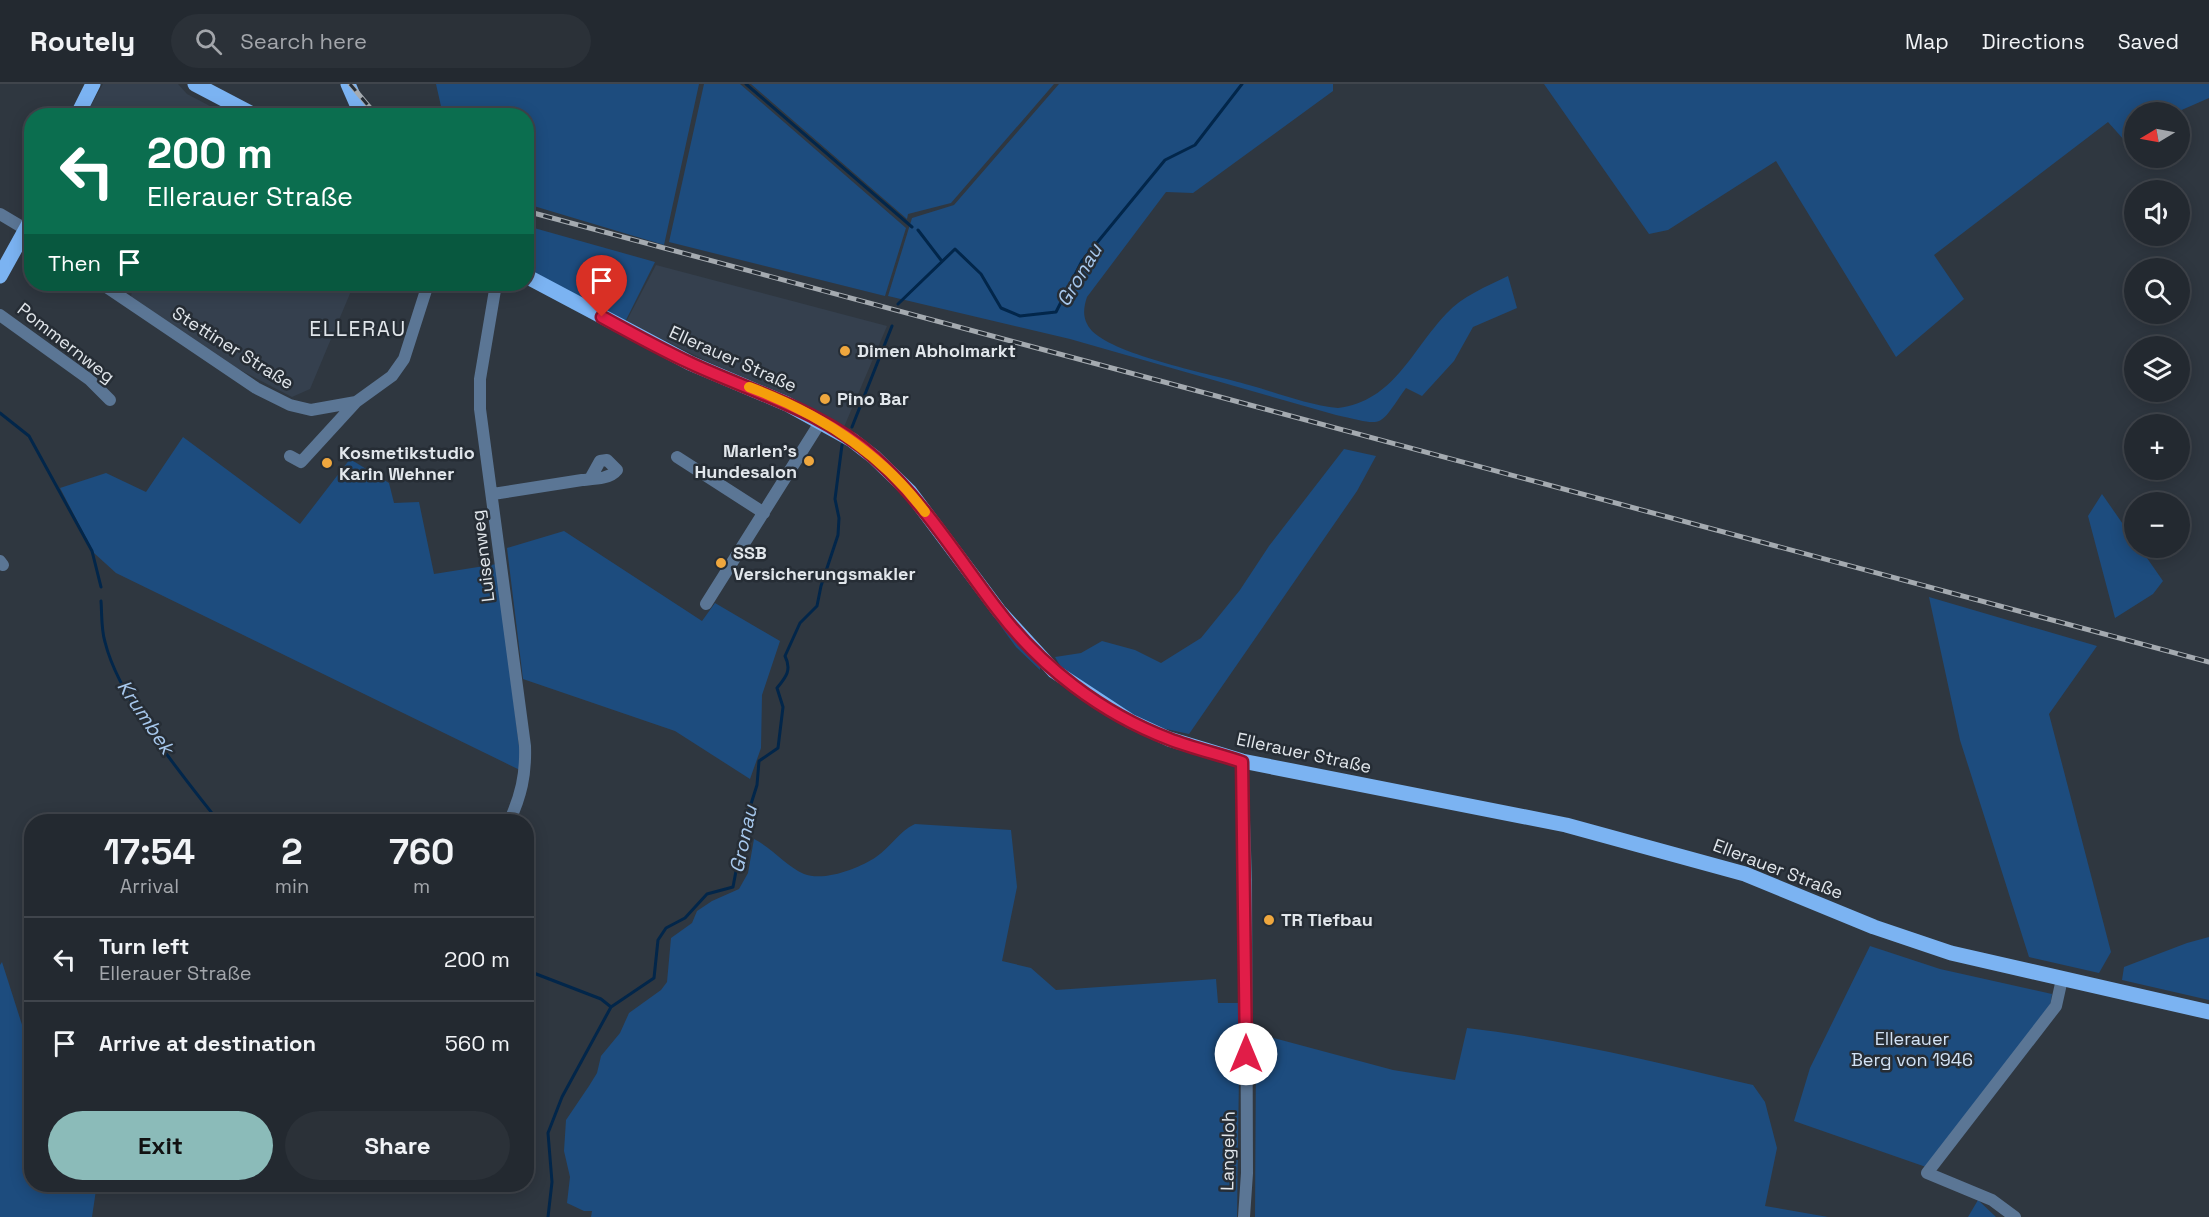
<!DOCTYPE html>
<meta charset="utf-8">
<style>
:root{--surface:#232930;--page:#2b3138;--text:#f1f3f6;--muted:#a3a6ab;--line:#40454c;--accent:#8bbbb9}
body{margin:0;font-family:"Space Grotesk",sans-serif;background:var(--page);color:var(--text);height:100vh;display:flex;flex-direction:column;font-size:22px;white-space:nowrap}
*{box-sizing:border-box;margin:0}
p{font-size:20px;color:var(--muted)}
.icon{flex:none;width:33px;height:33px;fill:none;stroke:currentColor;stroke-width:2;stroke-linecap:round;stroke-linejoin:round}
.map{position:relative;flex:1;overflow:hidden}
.panel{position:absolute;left:24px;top:730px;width:510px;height:378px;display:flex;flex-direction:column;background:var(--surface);border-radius:24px;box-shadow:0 3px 15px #0003,0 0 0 2px var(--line)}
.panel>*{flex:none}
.hud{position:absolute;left:24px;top:24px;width:510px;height:183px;border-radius:24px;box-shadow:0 3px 15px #0003,0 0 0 2px var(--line);background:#0b6e4f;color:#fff;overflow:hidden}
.needle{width:39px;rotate:260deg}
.tools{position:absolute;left:2124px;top:18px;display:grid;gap:12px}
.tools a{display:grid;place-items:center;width:66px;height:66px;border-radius:50%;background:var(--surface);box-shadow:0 3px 15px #0003,0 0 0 2px var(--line);font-size:30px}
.pin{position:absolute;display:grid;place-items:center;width:51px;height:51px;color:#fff;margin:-62px -26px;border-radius:50% 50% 50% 0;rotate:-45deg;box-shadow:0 0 6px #0007}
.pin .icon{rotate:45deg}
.me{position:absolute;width:66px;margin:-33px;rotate:0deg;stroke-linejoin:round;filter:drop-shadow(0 0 4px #0008)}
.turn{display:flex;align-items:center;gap:21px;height:126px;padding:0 24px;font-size:27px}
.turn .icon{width:78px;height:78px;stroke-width:2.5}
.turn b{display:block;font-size:42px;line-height:51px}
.then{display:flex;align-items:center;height:57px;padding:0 24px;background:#0003;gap:12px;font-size:22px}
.eta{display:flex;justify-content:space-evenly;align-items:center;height:102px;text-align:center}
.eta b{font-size:36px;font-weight:800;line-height:42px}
.action{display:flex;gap:12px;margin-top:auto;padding:12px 24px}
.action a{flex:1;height:69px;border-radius:36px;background:var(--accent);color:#111;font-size:24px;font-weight:800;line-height:69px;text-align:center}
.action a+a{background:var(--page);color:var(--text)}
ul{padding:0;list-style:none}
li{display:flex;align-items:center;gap:18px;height:84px;padding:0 24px;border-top:2px solid var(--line)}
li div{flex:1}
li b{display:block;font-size:22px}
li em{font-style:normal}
header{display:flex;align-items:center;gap:36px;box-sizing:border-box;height:84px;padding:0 30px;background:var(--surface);border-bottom:2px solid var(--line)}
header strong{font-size:28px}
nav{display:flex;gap:33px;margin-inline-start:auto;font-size:21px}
.search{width:420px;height:54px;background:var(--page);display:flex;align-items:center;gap:15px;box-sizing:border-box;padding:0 21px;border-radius:33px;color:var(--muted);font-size:22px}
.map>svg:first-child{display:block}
.built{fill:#35404e}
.green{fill:#1d4c7e}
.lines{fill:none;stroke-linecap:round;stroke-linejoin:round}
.stream{stroke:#02264a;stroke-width:3}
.minor{stroke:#5b7695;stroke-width:12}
.major{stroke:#7bb3f2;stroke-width:15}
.rail-casing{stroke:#a4aab0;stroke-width:5}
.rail{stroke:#262d35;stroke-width:3;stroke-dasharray:9;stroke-linecap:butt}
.route-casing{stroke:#92132f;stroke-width:15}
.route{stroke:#e11d48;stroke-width:10}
.slow{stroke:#f59e0b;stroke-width:10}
.poi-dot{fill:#efa73e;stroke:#262d35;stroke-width:2}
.labels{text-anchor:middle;stroke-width:5;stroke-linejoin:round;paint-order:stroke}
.street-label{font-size:18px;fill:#e1e6eb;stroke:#262d35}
.poi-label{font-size:18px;font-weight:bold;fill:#e1e6eb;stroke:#262d35;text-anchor:start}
.park-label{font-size:18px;fill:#d2e2f5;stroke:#262d35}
.water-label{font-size:20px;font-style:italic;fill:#a7c8ed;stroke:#262d35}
.quarter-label{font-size:21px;letter-spacing:1.5px;fill:#e1e6eb;stroke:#262d35}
</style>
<header>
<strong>Routely</strong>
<div class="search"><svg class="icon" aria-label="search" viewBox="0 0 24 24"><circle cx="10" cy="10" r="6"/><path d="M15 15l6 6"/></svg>Search here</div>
<nav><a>Map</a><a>Directions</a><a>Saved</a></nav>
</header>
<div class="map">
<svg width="2209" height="1133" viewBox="0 0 2209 1133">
<rect width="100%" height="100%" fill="#2f3740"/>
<path class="built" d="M103,0H178L187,10L227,31L85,32Z
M656,181L887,242L844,343L626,238Z
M133,200H354L310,305L292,313L225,278L131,213Z"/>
<path class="green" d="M436,0H699L664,161L527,120L526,32L443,31Z
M704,0H740L906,144L885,212L669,158Z
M751,0H1054L951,119L908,130L907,135Z
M1059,0H1333V7L1193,109L1166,108L1087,213C1083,225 1082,236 1092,247C1117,272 1212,290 1249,301C1278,309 1308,321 1338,324C1394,317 1411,267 1446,230C1462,212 1486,203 1508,192L1517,224L1473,243L1454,277L1422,312L1406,304C1377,345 1386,342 1336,331L1070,255L888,212L912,134L954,121Z
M1544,0H2209V14L2177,28H2134V52L2125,57L2108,38L1934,171L1964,215L1896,273L1776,77L1668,146L1649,150Z
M374,25H395L402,31H380Z
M527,142L655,178L624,240L527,186Z
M183,353L300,440L350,375L389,399L394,419L419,418L434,490L497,480L522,687L116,489L94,469L60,404L106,389L146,408Z
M1344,365L1376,372L1357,407L1189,650L1157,643L1137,634L1062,585L1055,573L1081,569L1102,557L1135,566L1161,579L1201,554L1240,506L1269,462Z
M2102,410L2134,456V464H2140L2163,497L2153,510L2115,534L2088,432Z
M925,439L1040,580V586L1016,563Z
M564,447L702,537L715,519L780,557L762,611L761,664L750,695L675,647L523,595L507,464Z
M1929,513L2097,562L2049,630L2111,868L2099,889L2029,873L1960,656Z
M915,740L1011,746L1017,803L1002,877L1031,884L1056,906L1216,895L1218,919H1240L1237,1133H591L592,1127H584L567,1119L570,1093L564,1067L566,1036L589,1002L597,989L601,972L620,949L629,929L661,906L667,898L671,854L692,839L697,827L712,817L739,805L748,789L754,755C772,764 786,782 804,790C824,798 860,784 876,773C891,763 899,747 915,740Z
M2209,853V916L2122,896L2124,883L2187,859Z
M1870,862L1940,885L2052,910L2050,923L1926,1083L1794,1037L1810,984Z
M2,878L31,969L32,1101H89L96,1106L92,1133H0V881Z
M1467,944C1563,955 1659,979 1753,1001L1765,1018L1777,1064L1765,1122L1828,1133H1255L1256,968L1259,950L1393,986L1455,996Z
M1978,1116L1996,1133H1968Z"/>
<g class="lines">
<path class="stream" d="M746,0L912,143
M918,146L941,176
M898,220L955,165L981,190L1001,224L1020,232L1056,228L1082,177L1165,76L1195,61L1242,0
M0,329L29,352L92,467L101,503
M852,343L892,242
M101,517C102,530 101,545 105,558C119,615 182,691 219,738
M526,889L531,888L601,915L611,923
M548,1133L552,1098L548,1049L562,1013L611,923L654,894L658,856L666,844L685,834L707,810L733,803L745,739L757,701L759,677L778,664L783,623L777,604C786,593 792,586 785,572L800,539L817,522L821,502L838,451L839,434L835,415L842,361"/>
<path class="minor" d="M0,130L32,149
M102,200L256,304L290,321L311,326L356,318L392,292L404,275L428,200
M496,200L480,295V325L525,662C526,691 521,712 509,738
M0,231L90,296L110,316
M290,372L301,378L356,318
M677,373L764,429
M493,410L582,396C594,395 610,395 617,386L607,376L600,377L590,395
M0,477L3,481
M706,520L821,337
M1242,677L1246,796L1247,1089L1244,1133
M2015,1133L1992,1116L1927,1089L2056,922L2062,895"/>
<path class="major" d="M195,0L256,32
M348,0L362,32
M77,32L93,0
M0,192L32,134
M526,192L690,279L787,320L852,356L874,373L910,408L999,527L1054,587L1130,637L1169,655L1242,677L1566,741L1745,790L1874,843L1951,869L2209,928"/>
<g class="rail-casing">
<path id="rail" d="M350,0L377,32
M526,127L2209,578"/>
</g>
<use href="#rail" class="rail"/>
</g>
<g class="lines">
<g class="route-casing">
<path id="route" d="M602,233C631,249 660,265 690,279C752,308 823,327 875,374C923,417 958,474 997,525C1041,583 1101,629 1169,655C1192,664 1218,670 1242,678L1246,970"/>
</g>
<use href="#route" class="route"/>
<path class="slow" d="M749,303C818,329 881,369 925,428"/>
</g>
<g class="poi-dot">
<circle cx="845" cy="267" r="6"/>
<circle cx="825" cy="315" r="6"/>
<circle cx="809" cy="377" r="6"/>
<circle cx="327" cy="379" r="6"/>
<circle cx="721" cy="479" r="6"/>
<circle cx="1269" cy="836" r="6"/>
</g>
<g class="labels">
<g class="street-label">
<text transform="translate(66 259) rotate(38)" y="6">Pommernweg</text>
<text transform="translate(233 264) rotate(32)" y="6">Stettiner Straße</text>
<text transform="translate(733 275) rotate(24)" y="6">Ellerauer Straße</text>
<text transform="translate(483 472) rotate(-97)" y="6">Luisenweg</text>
<text transform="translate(1304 669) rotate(12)" y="6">Ellerauer Straße</text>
<text transform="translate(1778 785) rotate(21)" y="6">Ellerauer Straße</text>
<text transform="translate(1228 1067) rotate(-89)" y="6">Langeloh</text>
</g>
<g class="poi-label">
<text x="857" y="273">Dimen Abholmarkt</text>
<text x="837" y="321">Pino Bar</text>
<text x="797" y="373" text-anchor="end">Marlen's<tspan x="797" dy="21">Hundesalon</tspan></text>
<text x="339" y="375">Kosmetikstudio<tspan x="339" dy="21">Karin Wehner</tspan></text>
<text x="733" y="475">SSB<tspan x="733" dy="21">Versicherungsmakler</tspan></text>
<text x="1281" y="842">TR Tiefbau</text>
</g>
<g class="park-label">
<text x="1912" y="961">Ellerauer<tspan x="1912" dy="21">Berg von 1946</tspan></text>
</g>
<g class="water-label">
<text transform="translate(1079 191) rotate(-59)" y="7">Gronau</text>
<text transform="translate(146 633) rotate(56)" y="7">Krumbek</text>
<text transform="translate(743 755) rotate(-78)" y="7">Gronau</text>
</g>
<g class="quarter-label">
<text x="358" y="252">ELLERAU</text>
</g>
</g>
</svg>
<div class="tools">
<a><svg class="needle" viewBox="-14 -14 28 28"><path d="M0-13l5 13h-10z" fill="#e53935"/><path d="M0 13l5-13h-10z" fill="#a3a6ab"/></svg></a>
<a><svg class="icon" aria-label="sound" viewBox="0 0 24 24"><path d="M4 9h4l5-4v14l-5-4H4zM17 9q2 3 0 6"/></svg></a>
<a><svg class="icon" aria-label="search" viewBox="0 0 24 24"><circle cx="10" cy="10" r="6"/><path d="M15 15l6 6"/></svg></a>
<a><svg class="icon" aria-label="layers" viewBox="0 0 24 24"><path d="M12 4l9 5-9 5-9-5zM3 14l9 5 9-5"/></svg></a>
<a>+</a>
<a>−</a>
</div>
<div class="pin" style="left:602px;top:233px;background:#d93025"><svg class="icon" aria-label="arrive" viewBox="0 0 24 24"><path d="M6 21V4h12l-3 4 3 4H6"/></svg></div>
<svg class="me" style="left:1246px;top:970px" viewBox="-20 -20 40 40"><circle r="19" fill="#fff"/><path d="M0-13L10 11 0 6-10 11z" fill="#e11d48"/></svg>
<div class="hud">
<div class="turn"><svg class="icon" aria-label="left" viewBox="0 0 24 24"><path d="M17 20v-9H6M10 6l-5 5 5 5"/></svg><div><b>200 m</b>Ellerauer Straße</div></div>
<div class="then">Then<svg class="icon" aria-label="arrive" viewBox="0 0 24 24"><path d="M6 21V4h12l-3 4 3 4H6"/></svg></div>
</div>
<section class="panel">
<div class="eta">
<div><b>17:54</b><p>Arrival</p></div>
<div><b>2</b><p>min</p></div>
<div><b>760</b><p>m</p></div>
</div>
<ul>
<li><svg class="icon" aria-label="left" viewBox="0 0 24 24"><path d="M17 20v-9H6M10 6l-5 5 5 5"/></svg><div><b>Turn left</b><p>Ellerauer Straße</p></div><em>200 m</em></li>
<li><svg class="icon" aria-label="arrive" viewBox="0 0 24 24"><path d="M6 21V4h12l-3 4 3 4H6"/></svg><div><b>Arrive at destination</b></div><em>560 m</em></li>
</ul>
<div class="action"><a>Exit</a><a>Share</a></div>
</section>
</div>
